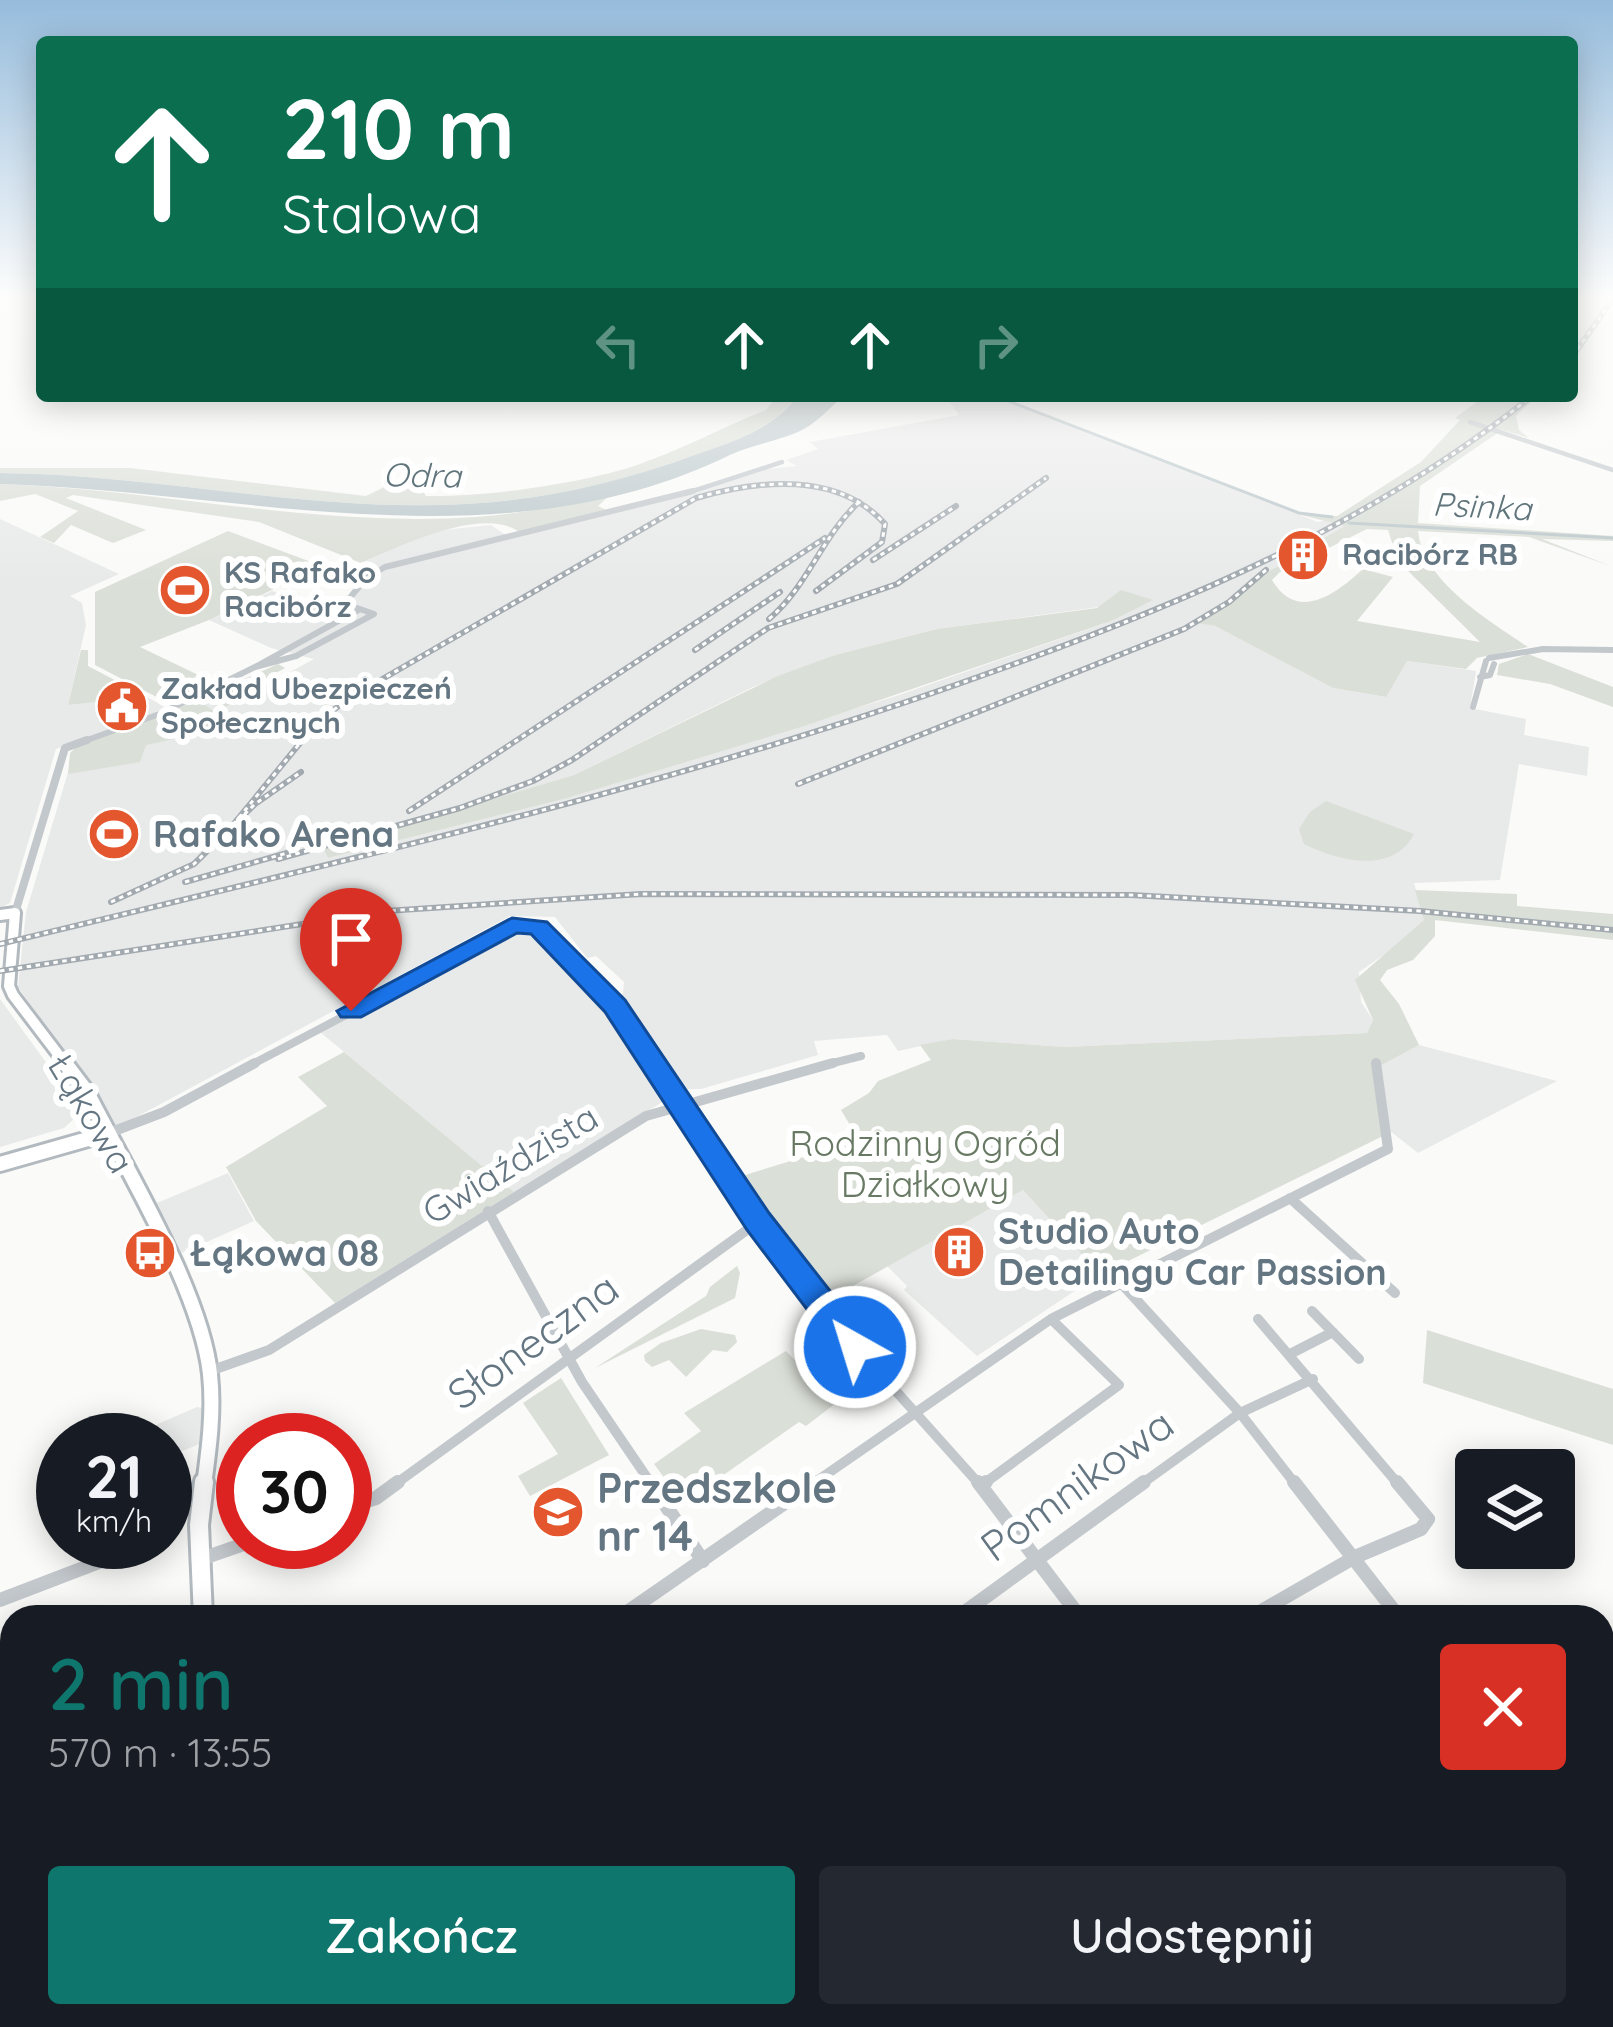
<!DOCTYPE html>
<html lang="pl">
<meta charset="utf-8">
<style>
:root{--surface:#171b24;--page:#242831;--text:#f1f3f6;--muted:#9ea1a6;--accent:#0f766e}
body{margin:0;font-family:Quicksand,sans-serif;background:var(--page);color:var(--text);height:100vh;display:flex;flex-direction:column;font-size:45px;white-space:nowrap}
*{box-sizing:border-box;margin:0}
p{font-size:39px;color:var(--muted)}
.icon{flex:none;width:66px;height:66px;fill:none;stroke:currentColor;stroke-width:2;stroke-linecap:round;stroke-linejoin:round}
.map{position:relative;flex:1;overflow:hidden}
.side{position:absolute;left:0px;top:1605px;width:1614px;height:423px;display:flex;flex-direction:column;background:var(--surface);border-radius:36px 36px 0 0;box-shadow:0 6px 30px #0003}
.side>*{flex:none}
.hud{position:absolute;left:36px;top:36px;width:1542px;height:366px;border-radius:12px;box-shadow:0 6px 30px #0003;background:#0b6e4f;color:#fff;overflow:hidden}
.tools{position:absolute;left:1455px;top:1449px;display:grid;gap:24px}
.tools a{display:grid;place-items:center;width:120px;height:120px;border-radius:12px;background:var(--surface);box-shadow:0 6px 30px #0003;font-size:60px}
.speed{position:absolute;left:36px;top:1413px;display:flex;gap:24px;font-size:60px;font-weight:700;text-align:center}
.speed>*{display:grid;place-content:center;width:156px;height:156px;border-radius:50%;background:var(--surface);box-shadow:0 6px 30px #0003;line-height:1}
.speed small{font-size:30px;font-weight:400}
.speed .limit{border:18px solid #d22;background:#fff;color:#111}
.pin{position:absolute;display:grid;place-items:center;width:102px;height:102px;color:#fff;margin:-123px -51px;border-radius:50% 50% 50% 0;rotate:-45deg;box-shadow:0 0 12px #0007}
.pin .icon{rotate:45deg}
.me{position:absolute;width:132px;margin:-66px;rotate:321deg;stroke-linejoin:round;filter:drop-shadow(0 0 9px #0008)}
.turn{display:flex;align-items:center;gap:42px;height:252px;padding:0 48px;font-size:54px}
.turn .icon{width:156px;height:156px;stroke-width:2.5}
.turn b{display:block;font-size:84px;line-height:102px}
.lanes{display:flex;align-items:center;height:114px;padding:0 48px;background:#0003;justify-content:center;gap:60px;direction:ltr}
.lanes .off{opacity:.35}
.round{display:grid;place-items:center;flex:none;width:126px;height:126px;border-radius:12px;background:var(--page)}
.overview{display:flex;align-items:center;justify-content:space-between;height:204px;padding:0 48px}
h1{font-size:72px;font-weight:600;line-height:90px;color:var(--accent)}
.action{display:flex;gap:24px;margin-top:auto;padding:24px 48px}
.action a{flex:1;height:138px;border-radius:12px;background:var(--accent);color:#fff;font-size:48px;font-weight:600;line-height:138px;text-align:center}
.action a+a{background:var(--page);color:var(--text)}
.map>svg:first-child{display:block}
.built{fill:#e8e9e9;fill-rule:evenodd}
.green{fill:#dadfd7;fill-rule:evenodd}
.water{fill:#bbc7cb}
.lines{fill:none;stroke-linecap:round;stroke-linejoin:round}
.stream{stroke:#bbc7cb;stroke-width:3}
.secondary-far2-casing{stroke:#b3babf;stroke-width:16}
.secondary-far1-casing{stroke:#b3babf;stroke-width:20}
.secondary-casing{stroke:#b3babf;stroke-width:24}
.street-far4{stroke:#c3c8cc;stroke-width:4.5}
.street-far3{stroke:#c3c8cc;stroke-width:6}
.street-far2{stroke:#c3c8cc;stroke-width:8}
.street-far1{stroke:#c3c8cc;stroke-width:10}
.street{stroke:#c3c8cc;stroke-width:14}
.secondary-far2{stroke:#fff;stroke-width:10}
.secondary-far1{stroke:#fff;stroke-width:14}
.secondary{stroke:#fff;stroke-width:18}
.rail-casing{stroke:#a2aab0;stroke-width:6}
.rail{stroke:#fff;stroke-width:3;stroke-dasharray:4.5;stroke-linecap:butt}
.route{fill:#1a73e8;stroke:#114b97;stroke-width:3}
.labels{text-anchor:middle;stroke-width:12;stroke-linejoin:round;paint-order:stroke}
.far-poi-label{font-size:30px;font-weight:bold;fill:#657683;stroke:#fff;text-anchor:start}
.far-water-label{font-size:33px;font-style:italic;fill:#60757c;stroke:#fff}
.poi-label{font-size:36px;font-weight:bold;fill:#657683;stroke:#fff;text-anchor:start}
.street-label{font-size:36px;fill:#657683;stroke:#fff}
.park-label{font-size:36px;fill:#687a64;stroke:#fff}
.near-street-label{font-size:42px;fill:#657683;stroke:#fff}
.near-poi-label{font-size:42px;font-weight:bold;fill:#657683;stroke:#fff;text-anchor:start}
</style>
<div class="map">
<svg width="1613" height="2027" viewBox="0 0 1613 2027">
<rect width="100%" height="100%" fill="#fafaf8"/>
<path class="built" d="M960,396H989L1318,522L1330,519L1346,526L1304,551L1312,553L1272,569L1199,623L1215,626L1333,688L1385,697L1407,661L1476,671L1470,708L1526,719L1524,735L1589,747L1587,776L1519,764L1500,880L1414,883L1425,919L1408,938L1359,972L1361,1002L1373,1020L1367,1033L1065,1047L953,1039L898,1051L887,1035L814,1041L818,1055L701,1089H685L616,999L623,993L624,982L596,956L587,958L555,917L510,916L116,1128L18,987L26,912L72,759L209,703L226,707L314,659L271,648L209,620L272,591L327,610H347L363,584L385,569L766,469L797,466L786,460L818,449L810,442L959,415L948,400ZM1151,600L1103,624L899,695L564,799L328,858L323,850L574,775L753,687L835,655L937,629Z
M0,519L119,574L70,596L82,603L86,625L68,705L147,697L166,708L56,749L10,903L0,908Z
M491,525L507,536L374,568L361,563L433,531Z
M524,924L598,994L669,1098L514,1192L320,1032Z
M0,999L82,1112L64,1128L0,1147Z
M1419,1045L1557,1081L1418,1153L1390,1131L1380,1066Z
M228,1173L254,1221L182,1253L157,1203Z
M1023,1190L1100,1274L977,1356L904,1290L907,1286L887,1266Z
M197,1407L202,1408V1443L165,1458V1440H121Z
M12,1697V1883L0,1887V1701Z
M384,2016H639L645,2027H372Z"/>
<path class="green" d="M777,396H798C766,434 727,444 680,460C611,485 539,500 466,504C310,513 155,474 0,473V468H130L366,496L384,487H421L426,496C486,497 580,484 637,465C681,450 723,427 766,410Z
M1485,396H1537L1516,416L1519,430L1529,438L1502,430L1420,486L1418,523L1613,536V541L1542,539L1613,567L1529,537L1418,531C1423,582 1490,621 1528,647L1477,658L1466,669L1407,661L1386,697L1333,688L1215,626L1197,623L1272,569L1311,554L1303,550L1345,526L1297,514L1337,516L1421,462L1460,420L1455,418ZM1367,529L1388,530L1398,561L1480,642L1357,621L1393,577L1363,569C1338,592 1298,624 1272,580L1280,572Z
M0,484C158,489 316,528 476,517C522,514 566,504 611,494L598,506L608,511L519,532C484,505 397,547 361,563L259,522L73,495L66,498L146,530L113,543L71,525L54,543L40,537L78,511L35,494L0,501Z
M228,531L322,566L209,620L140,647L215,683L172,705L95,665V592Z
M1121,590L1153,600L1111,621L801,727L564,799L328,858L323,849L574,775L778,676L835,655L937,629L1097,608Z
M81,650H88V666L147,697L68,705Z
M1528,654L1613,687V707L1550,684L1497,675L1499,664Z
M278,664L285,668L245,690L250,694L226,707L215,702L205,705L234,726L146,745L140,762L68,774L70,753L76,747L170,712Z
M1326,801L1414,834C1393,875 1338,861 1304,844L1299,829L1310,812Z
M1415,890L1517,894V906L1613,914V940L1435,920V936L1413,960L1387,970L1380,980L1399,1004L1419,1045L1380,1066L1383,1136L1122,1264L1100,1274L1023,1190L830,1299L742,1176L859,1140L841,1110L869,1093L878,1081L931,1060L920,1045L953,1039L1065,1047L1367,1033L1373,1020L1355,980L1424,920Z
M344,1052L514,1192L335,1303L256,1221L226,1167L327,1106L298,1077Z
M737,1266L740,1273L735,1298L595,1368L706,1296L710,1287Z
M701,1329L735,1335L737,1342L727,1352L713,1350L686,1377L669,1360L652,1367L645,1361L644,1355L661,1343Z
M1427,1330L1613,1389V1445L1423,1383Z
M786,1351L836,1403L806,1426L799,1422L715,1481L718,1486L704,1494L699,1487L680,1499L654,1464L701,1431L684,1413Z
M561,1378L609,1455L530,1496L518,1476L558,1454L523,1403Z"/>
<path class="water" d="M798,396H843C832,406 821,418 809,426C787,440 756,443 732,454C500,568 244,491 0,484V473C155,474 311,513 466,504C543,500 617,483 689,457C730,443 771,431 798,396Z"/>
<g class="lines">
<path class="stream" d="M995,396L1299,513L1332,517
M1349,523L1613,538"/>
<g class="secondary-far2-casing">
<path id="secondary-far2" d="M0,915L15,913L9,986L13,995L67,1066"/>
</g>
<g class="secondary-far1-casing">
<path id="secondary-far1" d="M65,1063L87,1092C126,1169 201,1291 210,1374C214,1411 209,1448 204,1485
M0,1164L109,1133"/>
</g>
<g class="secondary-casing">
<path id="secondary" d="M203,1617L199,1525L204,1482
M253,2016L261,2026"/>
</g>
<path class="street-far4" d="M1470,422L1613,470
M684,494L782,462"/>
<path class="street-far3" d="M360,609L374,614L296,656L255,667Z
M360,609L345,604L366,578L385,567L693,491
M1489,658L1543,649L1613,650
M1480,677L1490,675L1494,664
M1473,707L1486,661
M79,743L162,713L255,667"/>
<path class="street-far2" d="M15,913L65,748L87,740
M249,1066L521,923L535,925L615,1006L655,1066
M821,1066L861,1056"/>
<path class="street-far1" d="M653,1063L758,1222L826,1313L980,1485
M109,1133L164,1112L255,1063
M1290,1198L1395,1293
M488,1211L582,1382L652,1485
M1120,1282L1240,1413L1296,1485
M1312,1311L1359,1359
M1258,1319L1399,1485
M1290,1354L1333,1332
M210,1371L269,1350L646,1116L833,1063
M394,1485L758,1222
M811,1485L1051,1319L1388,1149L1376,1063
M982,1485L1119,1385L1051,1319
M1140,1485L1240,1413L1313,1379"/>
<path class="street" d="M650,1482L703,1561
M978,1482L1080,1617
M1294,1482L1399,1617
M981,1486L986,1482
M345,1508L376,1498L398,1482
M198,1560L250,1542
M0,1600L133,1549
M620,1617L815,1482
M958,1617L1144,1482
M1251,1617L1355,1557L1421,1529L1428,1519L1397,1482
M0,1694L12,1690
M1602,1720L1613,1724
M0,1900L12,1896
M108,2027L115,2016
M435,2027L450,2016
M780,2027L800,2016
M959,2027L980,2016"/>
<use href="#secondary-far2" class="secondary-far2"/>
<use href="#secondary-far1" class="secondary-far1"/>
<use href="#secondary" class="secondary"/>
<g class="rail-casing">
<path id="rail" d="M1572,357L1612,300
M873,560L956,506
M769,619C808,586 822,536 859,502
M695,650L780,592
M798,784L1184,629L1229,602L1266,570
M409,811L825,538
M233,825L314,726L346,700L696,498C758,480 838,471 885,524L882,542L816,591
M278,859L460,808L533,781L572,760L768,628L897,584L1046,478
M185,882L294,851
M111,902L194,864L255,804L301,772
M0,944C328,864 660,791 978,677C1176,607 1366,528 1532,396
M0,971L386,911L641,894L1131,895L1420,911L1613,930"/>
</g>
<use href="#rail" class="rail"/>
</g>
<linearGradient id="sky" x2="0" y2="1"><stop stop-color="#96bcdc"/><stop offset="0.51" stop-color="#fdfdfc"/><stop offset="1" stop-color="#fdfdfc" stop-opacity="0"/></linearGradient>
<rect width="1613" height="584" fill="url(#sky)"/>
<path class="route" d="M512,918L547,922L625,1000L769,1213L867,1338L872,1347L867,1357L855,1361L843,1357L747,1230L605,1012L531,934L517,933L361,1017H341L337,1011Z"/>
<defs>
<g id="building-disc" transform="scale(2.7)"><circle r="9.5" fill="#e4572e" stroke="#fff"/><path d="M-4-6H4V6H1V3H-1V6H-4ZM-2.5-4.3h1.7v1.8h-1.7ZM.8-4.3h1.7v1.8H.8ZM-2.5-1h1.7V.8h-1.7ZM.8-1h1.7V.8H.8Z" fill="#fff"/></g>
<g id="stadium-disc" transform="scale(2.7)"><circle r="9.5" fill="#e4572e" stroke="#fff"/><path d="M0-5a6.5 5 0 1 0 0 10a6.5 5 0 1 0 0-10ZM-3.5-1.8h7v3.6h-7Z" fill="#fff"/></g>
<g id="civic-disc" transform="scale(2.7)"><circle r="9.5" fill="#e4572e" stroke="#fff"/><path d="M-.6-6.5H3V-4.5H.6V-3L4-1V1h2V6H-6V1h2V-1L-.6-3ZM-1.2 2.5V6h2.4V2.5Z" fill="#fff"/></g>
<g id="bus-disc" transform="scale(2.7)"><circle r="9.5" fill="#e4572e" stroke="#fff"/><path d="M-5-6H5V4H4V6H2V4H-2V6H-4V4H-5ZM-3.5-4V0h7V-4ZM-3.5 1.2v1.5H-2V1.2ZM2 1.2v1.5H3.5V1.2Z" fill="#fff"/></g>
<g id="school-disc" transform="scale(2.7)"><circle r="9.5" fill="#e4572e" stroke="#fff"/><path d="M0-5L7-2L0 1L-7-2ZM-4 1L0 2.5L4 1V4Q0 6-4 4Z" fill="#fff"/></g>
</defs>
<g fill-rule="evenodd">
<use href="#building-disc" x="1303" y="555"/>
<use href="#stadium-disc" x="185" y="590"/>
<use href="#civic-disc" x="122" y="706"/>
<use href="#stadium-disc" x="114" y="834"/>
<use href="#building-disc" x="959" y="1252"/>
<use href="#bus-disc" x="150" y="1253"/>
<use href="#school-disc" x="558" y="1512"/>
</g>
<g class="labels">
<g class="far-poi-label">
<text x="1342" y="565">Racibórz RB</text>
<text x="224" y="583">KS Rafako<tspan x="224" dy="34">Racibórz</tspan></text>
<text x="161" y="699">Zakład Ubezpieczeń<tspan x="161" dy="34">Społecznych</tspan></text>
</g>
<g class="far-water-label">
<text transform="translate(422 475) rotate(1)" y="12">Odra</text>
<text transform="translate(1482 506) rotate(3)" y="12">Psinka</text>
</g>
<g class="poi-label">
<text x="153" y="847">Rafako Arena</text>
<text x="998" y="1244">Studio Auto<tspan x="998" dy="41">Detailingu Car Passion</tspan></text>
<text x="189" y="1266">Łąkowa 08</text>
</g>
<g class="street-label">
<text transform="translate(91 1113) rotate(59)" y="13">Łąkowa</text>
<text transform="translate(510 1164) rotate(-31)" y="13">Gwiaździsta</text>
</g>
<g class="park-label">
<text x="925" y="1156">Rodzinny Ogród<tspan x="925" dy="41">Działkowy</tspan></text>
</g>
<g class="near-street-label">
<text transform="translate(533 1341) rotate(-36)" y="15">Słoneczna</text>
<text transform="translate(1077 1485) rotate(-36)" y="15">Pomnikowa</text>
</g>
<g class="near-poi-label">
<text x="597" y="1503">Przedszkole<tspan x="597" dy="48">nr 14</tspan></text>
</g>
</g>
</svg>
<div class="tools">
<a><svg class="icon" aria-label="layers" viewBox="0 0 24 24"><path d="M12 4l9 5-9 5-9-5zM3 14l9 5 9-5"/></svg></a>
</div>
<div class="speed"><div>21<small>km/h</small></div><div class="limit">30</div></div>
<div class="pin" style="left:351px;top:1011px;background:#d93025"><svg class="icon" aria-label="arrive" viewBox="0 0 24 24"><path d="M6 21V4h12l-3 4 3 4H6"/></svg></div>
<svg class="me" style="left:855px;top:1347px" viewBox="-20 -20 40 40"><circle r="17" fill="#1a73e8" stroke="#fff" stroke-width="3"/><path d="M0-11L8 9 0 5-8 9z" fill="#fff"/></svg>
<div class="hud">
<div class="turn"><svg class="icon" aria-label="ahead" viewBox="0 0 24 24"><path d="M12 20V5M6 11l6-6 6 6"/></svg><div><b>210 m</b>Stalowa</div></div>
<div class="lanes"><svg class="icon off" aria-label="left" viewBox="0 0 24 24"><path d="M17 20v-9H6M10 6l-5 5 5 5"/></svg><svg class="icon" aria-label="ahead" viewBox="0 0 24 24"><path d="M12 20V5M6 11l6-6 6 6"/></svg><svg class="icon" aria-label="ahead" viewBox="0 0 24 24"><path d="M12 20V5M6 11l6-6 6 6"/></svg><svg class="icon off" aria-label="right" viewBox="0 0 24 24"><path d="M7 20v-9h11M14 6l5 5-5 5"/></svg></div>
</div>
<section class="side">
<div class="overview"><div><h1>2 min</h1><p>570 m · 13:55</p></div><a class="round" style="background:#d93025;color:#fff"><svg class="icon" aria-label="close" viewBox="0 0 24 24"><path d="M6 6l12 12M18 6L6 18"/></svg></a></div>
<div class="action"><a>Zakończ</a><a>Udostępnij</a></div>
</section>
</div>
